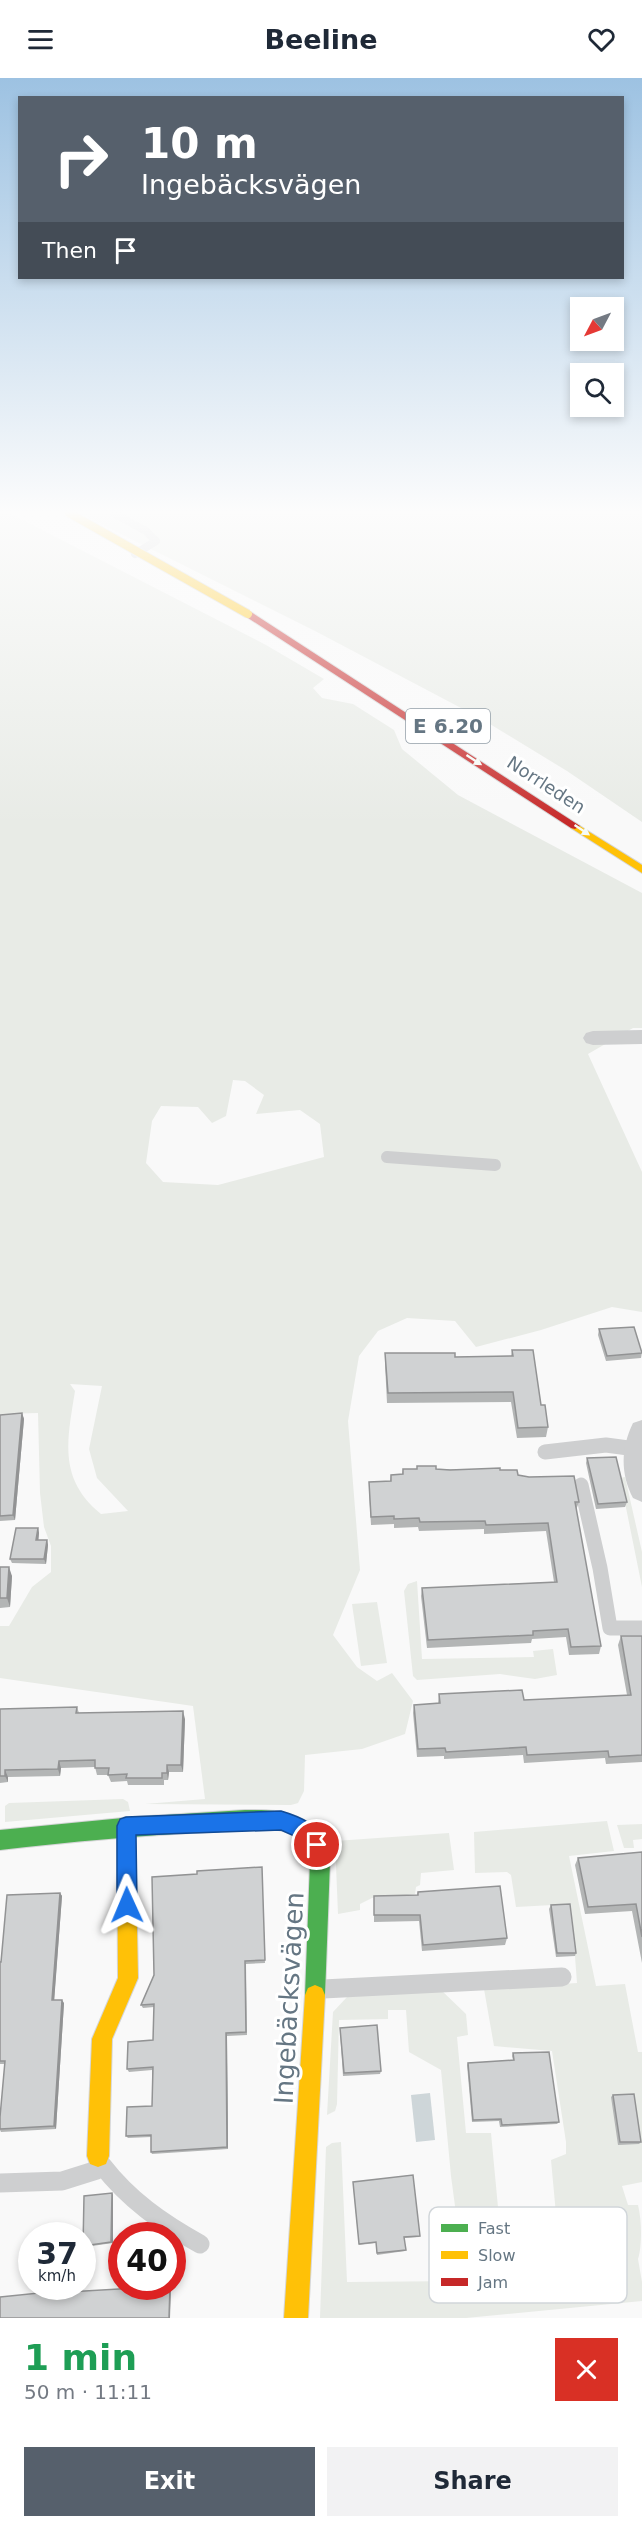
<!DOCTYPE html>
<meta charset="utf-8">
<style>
:root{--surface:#fff;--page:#f2f2f3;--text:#1f2937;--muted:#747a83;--accent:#56606c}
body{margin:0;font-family:"DejaVu Sans",sans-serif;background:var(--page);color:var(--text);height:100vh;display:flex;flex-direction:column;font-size:22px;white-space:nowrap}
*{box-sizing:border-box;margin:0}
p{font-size:20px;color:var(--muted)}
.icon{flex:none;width:33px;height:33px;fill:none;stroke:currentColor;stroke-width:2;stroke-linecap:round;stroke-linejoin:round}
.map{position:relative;height:2240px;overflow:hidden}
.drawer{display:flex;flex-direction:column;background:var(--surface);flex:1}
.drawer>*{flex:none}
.guide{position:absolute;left:18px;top:18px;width:606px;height:183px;border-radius:0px;box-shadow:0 3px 9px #0003;background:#56606c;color:#fff;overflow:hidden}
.needle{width:39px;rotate:229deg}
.tools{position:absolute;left:570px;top:219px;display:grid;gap:12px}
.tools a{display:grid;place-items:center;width:54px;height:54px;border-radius:0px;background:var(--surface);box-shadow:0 3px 9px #0003;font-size:30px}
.speed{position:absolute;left:18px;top:2144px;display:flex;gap:12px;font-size:30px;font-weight:700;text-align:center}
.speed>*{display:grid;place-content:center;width:78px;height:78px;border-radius:50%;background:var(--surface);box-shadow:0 3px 9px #0003;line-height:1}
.speed small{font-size:15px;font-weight:400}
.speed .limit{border:9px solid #d22;background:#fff;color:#111}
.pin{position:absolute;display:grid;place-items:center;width:51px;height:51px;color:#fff;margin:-26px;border:3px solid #fff;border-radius:50%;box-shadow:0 2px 6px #0007}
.me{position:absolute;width:66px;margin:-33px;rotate:359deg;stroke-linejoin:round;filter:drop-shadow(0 0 4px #0008)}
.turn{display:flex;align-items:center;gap:21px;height:126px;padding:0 24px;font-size:27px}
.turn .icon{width:78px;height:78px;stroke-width:2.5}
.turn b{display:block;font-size:42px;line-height:51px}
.then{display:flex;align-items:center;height:57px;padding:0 24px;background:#0003;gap:12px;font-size:22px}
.round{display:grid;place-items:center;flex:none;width:63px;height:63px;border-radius:0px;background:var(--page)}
.head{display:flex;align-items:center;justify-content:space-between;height:102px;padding:0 24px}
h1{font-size:36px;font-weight:700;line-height:45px;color:#1e9e55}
.button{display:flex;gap:12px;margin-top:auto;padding:12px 24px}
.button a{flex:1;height:69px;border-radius:0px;background:var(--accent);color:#fff;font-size:24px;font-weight:700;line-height:69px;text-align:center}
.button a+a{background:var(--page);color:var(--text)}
header{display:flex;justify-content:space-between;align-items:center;height:78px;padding:0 24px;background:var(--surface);font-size:27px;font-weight:700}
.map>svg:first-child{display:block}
.green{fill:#e8ebe6;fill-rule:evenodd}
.water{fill:#ced6d9}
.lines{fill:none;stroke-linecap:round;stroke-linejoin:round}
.fast-casing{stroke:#d5d6d7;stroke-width:2}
.slow-casing{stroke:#d5d6d7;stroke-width:2}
.jam-casing{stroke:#d5d6d7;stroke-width:2}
.lane-far3{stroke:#cecfd0;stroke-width:8}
.lane-far2{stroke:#cecfd0;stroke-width:12}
.lane-far1{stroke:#cecfd0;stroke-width:15}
.lane{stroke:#cecfd0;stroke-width:19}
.street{fill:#cecfd0;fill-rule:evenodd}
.fast{fill:#4caf50;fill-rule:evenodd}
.slow{fill:#ffc107;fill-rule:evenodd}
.jam{fill:#c62828;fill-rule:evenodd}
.slow-bridge-casing{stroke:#d5d6d6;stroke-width:10;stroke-linecap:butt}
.slow-bridge{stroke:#ffc107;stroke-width:8}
.wall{fill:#b3b5b5}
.shaded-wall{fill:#929394}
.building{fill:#d0d2d3;stroke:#929394;stroke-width:1.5}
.oneway{fill:#f6fbf6}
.route{fill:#1a73e8;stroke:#114b97;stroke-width:1.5}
.labels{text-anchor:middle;stroke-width:6;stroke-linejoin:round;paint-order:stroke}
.far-street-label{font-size:18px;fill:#657683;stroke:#fff}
.shield{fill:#fff;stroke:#939fa8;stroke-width:1.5}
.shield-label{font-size:20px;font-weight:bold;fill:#657683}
.near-street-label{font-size:26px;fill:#657683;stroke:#fff}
.key{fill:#fff;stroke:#d1d6da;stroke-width:1.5}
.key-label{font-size:16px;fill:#657683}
</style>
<header><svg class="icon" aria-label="menu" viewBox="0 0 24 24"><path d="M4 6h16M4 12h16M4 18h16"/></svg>Beeline<svg class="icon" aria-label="heart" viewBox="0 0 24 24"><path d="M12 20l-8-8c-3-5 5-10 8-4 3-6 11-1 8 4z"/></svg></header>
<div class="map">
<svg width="642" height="2240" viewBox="0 0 642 2240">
<rect width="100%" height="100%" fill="#f9f9f9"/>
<path class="green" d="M0,435H9L266,567L324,601L313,610L322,620L353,626L394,652L402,671L458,717L642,815V950H633L588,976L642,1094V1234L612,1229L541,1252L476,1269L455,1243L407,1240L378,1253L359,1278L348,1343L360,1492L333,1557L357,1589L377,1603L392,1595L413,1623L405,1656L362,1671L305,1677L304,1713L298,1725L291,1727L145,1726L205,1721L193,1628L0,1600V1548H9L32,1509L51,1494V1468L44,1449L40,1415L38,1335L0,1336ZM233,1002L245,1003L264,1017L256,1036L300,1032L320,1046L324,1079L218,1107L163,1104L146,1085L152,1043L161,1028L198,1029L212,1045L226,1038ZM70,1306L102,1308L89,1371L97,1400L128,1433L101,1436C58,1401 67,1363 75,1313Z
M79,435H642V744L567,693L480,640L317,554Z
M625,1399L642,1474V1509L620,1400Z
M417,1503L422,1581L534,1579L533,1573L553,1571L557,1597L535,1601L500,1596L417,1602L413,1598L404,1513L408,1506Z
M377,1524L387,1585L361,1588L352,1526Z
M123,1721L128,1724L130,1733L5,1744V1728L9,1725Z
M607,1743L614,1773L569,1778L596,1908L625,1906L638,1974H642V2104L622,2108L628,2127H638C642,2143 642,2168 638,2181L642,2204V2223L466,2240H320L326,2069L332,2065L341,2064L347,2204L465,2203L451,2098L441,1992L409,1974L406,1932H388V1941L339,1942L337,2026L335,2033L327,2037L333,1934L347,1919L440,1911L466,1936L468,1957L457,1959L466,2055H491L501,2161L558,2158L551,2082L566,2076V2064L552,1973L494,1968L484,1911L577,1905L571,1826L516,1829L511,1797L507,1794L475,1795L474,1754Z
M642,1746V1761L633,1762L634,1770H624L617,1747Z
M449,1755L454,1792L421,1795L420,1807L416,1809L415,1816L372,1820L360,1826V1832L338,1836L335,1763Z"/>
<path class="water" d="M430,2015L435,2062L416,2064L411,2017Z"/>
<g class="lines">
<g class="fast-casing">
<path id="fast" d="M245,1732C291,1731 316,1737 330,1784L325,1917L322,1924L315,1927L308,1924L305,1917L310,1784C307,1772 302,1760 290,1755C266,1746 236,1752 212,1754C141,1757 70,1764 0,1772V1752L133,1739Z"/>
</g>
<g class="slow-casing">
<path id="slow" d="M575,745L642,787V795L571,750L570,748Z
M126,1739L133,1741L135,1748L138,1900L112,1961L109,2078L106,2086L98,2089L90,2086L87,2078L92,1961L118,1900L117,1748L119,1741Z
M315,1907L322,1910L325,1917L308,2240H284L305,1917L308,1910Z"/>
</g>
<g class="jam-casing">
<path id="jam" d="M245,534H251L580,748L575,751L571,750L245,538Z"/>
</g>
<path class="lane-far3" d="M113,435L146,453L156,463L135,476"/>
<path class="lane-far2" d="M387,1079L495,1087"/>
<path class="lane-far1" d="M545,1374L606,1367L636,1371
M581,1407L600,1490L610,1550H642"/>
<path class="lane" d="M323,1911L562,1899
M102,2087C129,2122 162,2145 200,2166
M0,2105L62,2103L97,2092"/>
<path class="street" d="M642,952V966L593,967L586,965L583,960L586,955L593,953Z
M642,1342V1424L633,1420C620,1395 621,1370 633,1345Z"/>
<use href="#fast" class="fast"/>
<use href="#slow" class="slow"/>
<use href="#jam" class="jam"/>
<g class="slow-bridge-casing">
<path id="slow-bridge" d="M69,435L248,536"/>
</g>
<use href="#slow-bridge" class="slow-bridge"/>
</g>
<path class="wall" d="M599,1251L642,1274L641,1280L606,1283L598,1257Z
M512,1272L541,1327L548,1349L546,1359L517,1360L511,1324L387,1325L385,1286V1275L455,1279L511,1278Z
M22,1335L24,1341L15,1442L0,1443V1337Z
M587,1380L627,1424L625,1429L596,1431L586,1385Z
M403,1391L500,1392L518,1397L579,1424L576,1432L601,1568L599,1576L569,1577L566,1559L532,1561L531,1565L427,1570L421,1518L422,1510L554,1504L546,1453L484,1456V1451L419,1453L418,1449L394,1450V1446L371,1447L369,1413V1404L390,1403L391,1397L402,1396Z
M38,1450L39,1455L38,1462H47L48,1467L46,1486L12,1485L10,1481Z
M0,1489L12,1498L10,1529L0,1530Z
M621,1558H642V1684L606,1686L605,1680L524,1685L523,1677L444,1681V1678L417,1679L413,1635L414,1627L438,1625L439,1616L524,1622L627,1617L618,1567Z
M77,1629L79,1635L185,1641L183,1694H169L168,1702H164V1707H128L127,1703L111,1704L108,1697H97L95,1689L61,1690L60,1698L8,1699V1704L0,1705V1631Z
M642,1774V1885L632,1833L585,1836L575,1787L578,1780Z
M262,1789L265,1885L246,1886L247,1957L227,1958L228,2071L152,2076L151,2074V2059L128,2060L126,2058L152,2028V1992L129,1994L127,1991L153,1962L154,1929L143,1930L141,1927L197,1796Z
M418,1814L507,1860L505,1867L422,1873L419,1843L374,1844V1818L417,1817Z
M60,1815L62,1818L54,1922L64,1925L56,2051L1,2054L0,2052V2039L5,1986H0V1884Z
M551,1827L576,1875L575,1878L556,1879L549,1831Z
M340,1953L381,1993L380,1996L343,1998Z
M513,1975L559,2044L557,2046L500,2049L499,2043L472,2044L467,1987L468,1985L513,1982L512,1978Z
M613,2017L641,2064L639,2066L618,2067L611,2019Z
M353,2106L420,2158L419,2159L404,2160L405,2173L377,2177L376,2165L359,2167Z
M112,2115L113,2117V2165L85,2169L83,2168Z"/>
<path class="shaded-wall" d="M22,1335L24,1341L15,1442L13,1437Z
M38,1450L39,1455L38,1467L36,1462Z
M47,1462L48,1467L46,1486L44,1481Z
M9,1489L12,1498L10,1529L7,1520Z
M183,1633L185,1641L183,1694L181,1687Z
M59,1683L61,1690L60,1698L58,1691Z
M167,1687L169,1694L168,1702L167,1695Z
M5,1692L8,1699V1704L5,1698Z
M60,1815L62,1818L54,1925L52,1922Z
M62,1922L64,1925L56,2051L54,2048Z
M226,1955L227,1958L228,2071L227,2069Z
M112,2115L113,2117V2165L111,2164Z
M170,2208L171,2209L170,2240H169Z"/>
<path class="building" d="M634,1249L642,1275L607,1278L599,1251Z
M512,1272H533L541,1327H545L548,1349L518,1350L513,1314L388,1315L385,1275H455V1279L513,1278Z
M22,1335L13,1437L0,1438V1337Z
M616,1379L627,1424L598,1426L587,1380Z
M417,1388H436V1391L450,1392L500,1390V1392H517L518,1397L529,1399L574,1398L579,1424H575L601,1568L571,1569L568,1551L533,1553V1557L428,1562L422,1510L557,1504L548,1445L486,1447L485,1443L420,1444L419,1440L394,1441V1438L371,1439L369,1404L391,1403V1397L403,1396V1391H417Z
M16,1450H38L36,1462H47L44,1481H10Z
M0,1489H9L7,1520H0Z
M621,1558H642V1677L609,1679L608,1673L527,1677L526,1669L446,1674L445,1670L418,1671L414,1627L440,1625L439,1616L522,1612L524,1622L631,1617Z
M77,1629L76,1635L183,1633L181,1687H167V1695H162V1700H126L127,1696L108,1697L109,1690H95V1682L59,1683L58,1691L5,1692V1698H0V1631Z
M642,1774V1859L636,1826L588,1829L578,1780Z
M262,1789L265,1882L245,1883L246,1954L226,1955L227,2069L151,2074V2057L126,2058L127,2029L152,2028L153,1989L127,1991L128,1964L153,1962L154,1926L141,1927L154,1897L152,1799L197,1796V1793Z
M500,1808L507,1860L423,1867L420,1837H374V1818L418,1817V1814Z
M60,1815L52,1922H62L54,2048L0,2051V2039L5,1983H0V1884H1L7,1817Z
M570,1826L576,1875H557L551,1827Z
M377,1947L381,1993L344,1995L340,1950Z
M549,1974L559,2044L502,2047L501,2041L473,2042L468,1985L514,1982L513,1975Z
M634,2016L641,2064H620L613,2017Z
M413,2097L420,2158L404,2159L406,2172L377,2175L376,2164L359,2166L353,2104Z
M112,2115L111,2164L83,2168L84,2118Z
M170,2208L169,2240H0V2219L68,2212V2214Z"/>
<defs><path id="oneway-solid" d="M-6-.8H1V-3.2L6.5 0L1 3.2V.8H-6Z" transform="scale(1.5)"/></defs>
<g class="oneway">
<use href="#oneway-solid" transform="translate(474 682) rotate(33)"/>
<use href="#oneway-solid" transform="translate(582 752) rotate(34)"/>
</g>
<linearGradient id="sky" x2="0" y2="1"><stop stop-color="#9dc2e2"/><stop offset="0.58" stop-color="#fcfcfc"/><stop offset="1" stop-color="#fcfcfc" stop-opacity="0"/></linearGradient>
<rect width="642" height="748" fill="url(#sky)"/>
<path class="route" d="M281,1733C301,1739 318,1746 327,1767L324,1774L317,1777L310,1774L301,1761L281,1752L136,1757L137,1827L134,1834L127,1837L120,1834L117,1827V1748L120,1741L126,1739Z"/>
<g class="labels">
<g class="far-street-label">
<text transform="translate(546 707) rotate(33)" y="6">Norrleden</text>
</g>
<rect class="shield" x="406" y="631" width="84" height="34" rx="4.5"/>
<g class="shield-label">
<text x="448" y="655">E 6.20</text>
</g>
<g class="near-street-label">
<text transform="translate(289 1920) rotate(-87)" y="9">Ingebäcksvägen</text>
</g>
</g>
<rect x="429" y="2129" width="198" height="96" rx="9" class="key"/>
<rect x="441" y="2146" width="27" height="8" fill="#4caf50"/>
<rect x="441" y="2173" width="27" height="8" fill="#ffc107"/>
<rect x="441" y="2200" width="27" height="8" fill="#c62828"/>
<g class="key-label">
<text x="478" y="2156">Fast</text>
<text x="478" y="2183">Slow</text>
<text x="478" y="2210">Jam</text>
</g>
</svg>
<div class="tools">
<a><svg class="needle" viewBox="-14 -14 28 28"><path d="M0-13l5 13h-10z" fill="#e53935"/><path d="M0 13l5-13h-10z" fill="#747a83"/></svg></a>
<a><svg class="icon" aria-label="search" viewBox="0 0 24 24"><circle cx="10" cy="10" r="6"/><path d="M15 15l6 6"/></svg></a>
</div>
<div class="speed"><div>37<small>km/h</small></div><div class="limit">40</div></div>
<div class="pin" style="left:317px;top:1767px;background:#d93025"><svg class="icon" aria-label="arrive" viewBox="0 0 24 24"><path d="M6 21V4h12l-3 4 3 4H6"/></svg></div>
<svg class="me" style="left:127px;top:1827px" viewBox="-20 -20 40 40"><path d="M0-17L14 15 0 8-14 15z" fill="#1a73e8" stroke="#fff" stroke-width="4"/></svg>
<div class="guide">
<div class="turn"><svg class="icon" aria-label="right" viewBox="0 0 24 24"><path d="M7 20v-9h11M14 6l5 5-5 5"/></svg><div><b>10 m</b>Ingebäcksvägen</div></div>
<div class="then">Then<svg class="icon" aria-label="arrive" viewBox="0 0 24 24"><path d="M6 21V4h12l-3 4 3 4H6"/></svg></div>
</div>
</div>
<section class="drawer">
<div class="head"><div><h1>1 min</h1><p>50 m · 11:11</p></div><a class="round" style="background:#d93025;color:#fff"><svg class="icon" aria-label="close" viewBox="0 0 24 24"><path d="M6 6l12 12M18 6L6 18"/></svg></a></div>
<div class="button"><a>Exit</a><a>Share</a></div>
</section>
